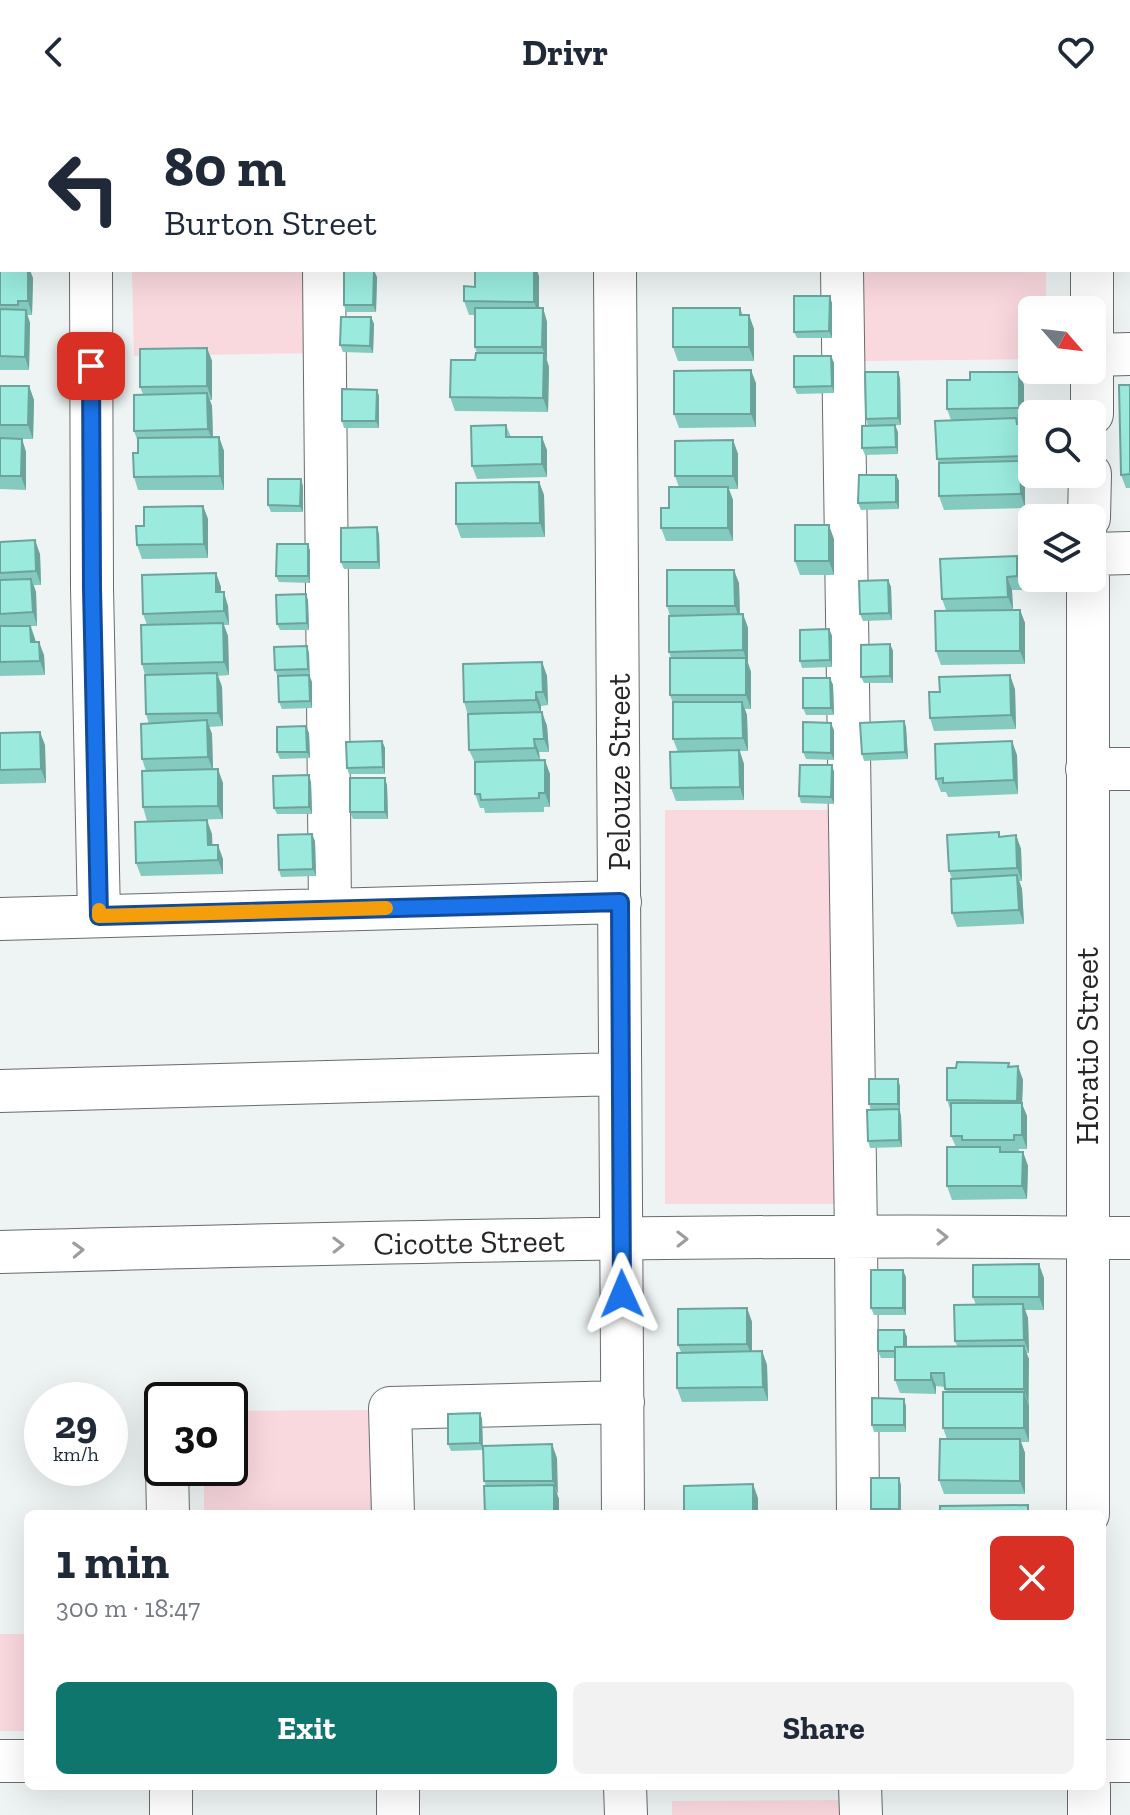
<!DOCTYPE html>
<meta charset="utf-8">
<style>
:root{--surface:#fff;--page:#f2f2f3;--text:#1f2937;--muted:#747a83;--accent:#0f766e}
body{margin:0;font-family:"Zilla Slab",serif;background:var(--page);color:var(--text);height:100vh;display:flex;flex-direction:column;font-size:30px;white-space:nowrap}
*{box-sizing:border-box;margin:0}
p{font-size:26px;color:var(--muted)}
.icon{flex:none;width:44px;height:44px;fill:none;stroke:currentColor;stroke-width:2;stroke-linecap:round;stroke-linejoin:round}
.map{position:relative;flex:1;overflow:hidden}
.side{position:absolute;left:24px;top:1406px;width:1082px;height:280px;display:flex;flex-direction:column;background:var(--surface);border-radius:12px;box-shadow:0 8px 32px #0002}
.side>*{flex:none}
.hud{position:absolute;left:0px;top:0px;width:1130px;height:168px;box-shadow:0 8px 32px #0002;background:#fff;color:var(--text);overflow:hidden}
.needle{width:52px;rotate:118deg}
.buttons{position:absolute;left:1018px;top:192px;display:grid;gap:16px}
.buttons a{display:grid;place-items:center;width:88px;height:88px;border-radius:12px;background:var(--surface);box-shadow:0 8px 32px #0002;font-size:40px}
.speed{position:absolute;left:24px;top:1278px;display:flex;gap:16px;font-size:40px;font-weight:700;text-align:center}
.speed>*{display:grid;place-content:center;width:104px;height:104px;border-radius:50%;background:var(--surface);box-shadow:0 8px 32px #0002;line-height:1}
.speed small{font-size:20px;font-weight:400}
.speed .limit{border:4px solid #111;border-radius:12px;background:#fff;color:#111}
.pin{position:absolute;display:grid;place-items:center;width:68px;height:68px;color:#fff;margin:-34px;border-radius:16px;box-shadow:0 4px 12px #0006}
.me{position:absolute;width:88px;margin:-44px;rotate:359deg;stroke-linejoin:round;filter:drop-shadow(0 0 6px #0008)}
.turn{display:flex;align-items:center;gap:28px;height:168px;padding:0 32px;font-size:36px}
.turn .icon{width:104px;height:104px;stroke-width:2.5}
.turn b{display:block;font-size:56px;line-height:68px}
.round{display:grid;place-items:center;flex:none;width:84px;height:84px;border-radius:12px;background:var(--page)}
.overview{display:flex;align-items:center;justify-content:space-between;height:136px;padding:0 32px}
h1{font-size:48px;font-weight:700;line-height:60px}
.cta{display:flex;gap:16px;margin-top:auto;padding:16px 32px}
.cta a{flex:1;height:92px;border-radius:12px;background:var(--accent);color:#fff;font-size:32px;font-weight:700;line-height:92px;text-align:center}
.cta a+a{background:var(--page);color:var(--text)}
header{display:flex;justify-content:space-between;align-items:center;height:104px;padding:0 32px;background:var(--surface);font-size:36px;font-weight:700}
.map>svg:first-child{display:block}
.green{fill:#f9d8de}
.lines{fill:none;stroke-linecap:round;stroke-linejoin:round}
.minor-casing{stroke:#676d6c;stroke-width:44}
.minor{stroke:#fff;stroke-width:42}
.wall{fill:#84cabf}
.shaded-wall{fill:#6ca49b}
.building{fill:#9aebde;stroke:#6ca49b;stroke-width:2}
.oneway{stroke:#9c9e9d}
.route-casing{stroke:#114b97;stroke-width:20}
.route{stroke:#1a73e8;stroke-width:14}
.slow{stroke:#f59e0b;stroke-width:14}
.labels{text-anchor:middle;stroke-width:6;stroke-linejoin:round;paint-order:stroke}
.street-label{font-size:32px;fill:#242726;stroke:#fff}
</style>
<header><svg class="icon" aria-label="back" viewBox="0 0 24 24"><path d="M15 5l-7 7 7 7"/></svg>Drivr<svg class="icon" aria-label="heart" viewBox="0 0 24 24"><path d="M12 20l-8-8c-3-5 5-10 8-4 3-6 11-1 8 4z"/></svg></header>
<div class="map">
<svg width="1130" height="1711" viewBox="0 0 1130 1711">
<rect width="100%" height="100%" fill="#edf4f3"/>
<path class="green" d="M132,166H314L315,249L134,252Z
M862,166H1046V206H1032V255L863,257Z
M665,706H836V1100H665Z
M376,1306L377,1410H204V1364H230V1307Z
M0,1530H28V1627H0Z
M852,1696V1711H672V1697Z"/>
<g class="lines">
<g class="minor-casing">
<path id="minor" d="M91,0V2
M1091,0V2
M615,2V0
M1128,31H1130
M91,166L92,484L99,812
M324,166L330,806
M615,166L623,1410
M842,166L856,1133L858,1410
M1093,251L1130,250
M1092,310V166
M1089,414L1090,370
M1092,450L1130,449
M1087,665H1130
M0,815L620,798
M0,987L620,970
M0,1148C376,1138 753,1129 1130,1134
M167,1364L168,1410
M393,1410L390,1304L623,1298
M1088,1410V474
M0,1657H28
M1102,1657H1130
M171,1682V1711
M398,1682V1711
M625,1682L626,1711
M860,1682L861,1711
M1089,1711V1682"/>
</g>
<use href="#minor" class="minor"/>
</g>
<path class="wall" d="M719,0H759V2H720Z
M0,157L33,174L32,211H27L30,219L29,266H0Z
M539,172V204H543L547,218V256L549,263L548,308L455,307L450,293L475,256L477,249L475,243V211H469L464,197L475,183Z
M377,173L376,208H346L344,201Z
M832,199V234H797L794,228Z
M740,204L743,211H749L754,225V257H678L673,243Z
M371,213L374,220L373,249L343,248L340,241Z
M207,244L212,257V296H210L212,302L213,333H219L224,347V386H138L134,373L138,349V338L134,327L143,290L140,283Z
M831,252L834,259V289L797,290L794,283Z
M900,274L901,321L868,322L866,315Z
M756,279V323L679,324L674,310Z
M1024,281V318H1018L1026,333L1027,365L1023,366L1025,371V404L944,406L939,392V359L937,355L951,316L947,305Z
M1130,281V384H1126L1121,371Z
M0,282H29L34,296L33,335H22L26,348V386L0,385Z
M377,286L379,292V324H344L342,317Z
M506,321L511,333L547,346V373L477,375L472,362Z
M898,328V350L865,351L862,344Z
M733,336L738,350V385H729L733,396V437H666L661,424L679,383L675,372Z
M896,371L899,377V405L861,406L858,399Z
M539,378L544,391L545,433L461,434L456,420Z
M303,382V408H271L268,401Z
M203,402L208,415V454L142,455L137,441L144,422Z
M379,430L380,465H344L341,458Z
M834,435V471H800L795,457Z
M0,438L40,450L41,481H34L36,488L37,522H31L36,538L44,551L45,571L0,572Z
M308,440L310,447V479L279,478L276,472Z
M1017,452L1022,466V486H1012L1013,506H1020L1025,519V560L941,561L936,547L946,506L942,495Z
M216,469L221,483V488L228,502L229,521H224L228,532L229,571L218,572L222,583L223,622L209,623L212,630L213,666L223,679V715L147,717L143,703L146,667L142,655L149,620L146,610L145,571L142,560L147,521L143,510Z
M888,476L891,483L892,516L863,517L860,510Z
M739,479L740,510H743L748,524V559L751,568V605H745L747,611L748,647H740L744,660V696L676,697L671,684L678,648L673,635V599L670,591L671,554L669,548L670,512L667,502Z
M306,490L308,497L309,526H280L277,520Z
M829,525L832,532V563L802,564L800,557Z
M890,540L893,547V579H864L861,573Z
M309,549V572L312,578V604L282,605L279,598L278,573L275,566Z
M542,558L547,572L548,601L541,602V608L547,622L549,648H539L540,657L550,670V703H544V708L485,709L484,704H480L475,690V659L469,646L468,611L464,598Z
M830,574L833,581L834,611H806L803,604Z
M1015,585L1016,625L934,627L930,614Z
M904,617L906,623L908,655L864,657L862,650Z
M834,626V656L806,655L803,648Z
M0,629L45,641L46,679L0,680Z
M309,629L310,654L280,655L277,648Z
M382,637L385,644V670H349L347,664Z
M1017,651L1018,690L948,693L946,688H941L936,675Z
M832,661L834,668V700L801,699L799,692Z
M311,678L312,710H277L274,704Z
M387,681L388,715H353L350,708Z
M212,730V741L223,755V770L141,772L136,759Z
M1016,731L1021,745L1022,777H1019L1022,785L1024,820L957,823L952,809V775L949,767L1001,732Z
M315,737L316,772L281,773L279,766Z
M1018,962L1023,976L1022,1000L1027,1012V1045H1019V1048H1023L1028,1062L1027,1095L952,1096L947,1082L956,1043L951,1032V1008L947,996L1010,963Z
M900,982V1007L901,1012L902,1043L870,1044L868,1037L871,1006L869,1000Z
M906,1173V1211H874L871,1204Z
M1044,1174V1206H1025L1028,1214L1029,1249H1026L1029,1255V1338H1021L1025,1349V1390H944L939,1376L947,1335L943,1324L946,1288L945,1283L936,1282V1290L900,1289L895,1276V1254H881L878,1247L904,1226L907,1233V1243L957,1242L955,1237L976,1201L973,1193Z
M747,1204L752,1218V1247H762L767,1261L768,1297L682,1298L677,1284L681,1248L678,1241Z
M906,1302V1328H874L872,1321Z
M480,1309L482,1315L483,1346L451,1347L448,1340Z
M557,1354V1390L559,1395V1410H485L486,1382L484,1377Z
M901,1381V1410H873L871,1405Z"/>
<path class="shaded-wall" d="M28,166H30L33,174L32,211L28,197Z
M374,166L377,173L376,208L373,201Z
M534,166H537L539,172V211L534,198Z
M830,192L832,199V234L829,227Z
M543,204L547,218V256L542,243Z
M26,206L30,219L29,266L25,253Z
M749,211L754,225V257L749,243Z
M371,213L374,220L373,249L370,242Z
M207,244L212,257V296L207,282Z
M544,249L549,263L548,308L543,294Z
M831,252L834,259V289L832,282Z
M751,266L756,279V323L751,310Z
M898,268L900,274L901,321L898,314Z
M1019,268L1024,281V318L1019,304Z
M29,282L34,296L33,335L28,321Z
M377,286L379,292V324L376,317Z
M207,289L212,302L213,339L208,325Z
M1016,314L1021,327V319L1026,333L1027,365L1022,352Z
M895,321L898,328V350L896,343Z
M219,333L224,347V386L220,372Z
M542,333L547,346V373L542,360Z
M22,335L26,348V386L21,372Z
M733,336L738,350V385L733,372Z
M1020,357L1025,371V404L1021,390Z
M896,371L899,377V405L896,398Z
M301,375L303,382V408L300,402Z
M539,378L544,391L545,433L540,419Z
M728,383L733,396V437L728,424Z
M203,402L208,415V454L204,440Z
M829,421L834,435V471L829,457Z
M377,423L379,430L380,465L378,458Z
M35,436L40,450L41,481L36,467Z
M308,440L310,447V479L308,472Z
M1017,452L1022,466V486L1017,472Z
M734,466L739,479L740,516L735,502Z
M216,469L221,483V502L216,488Z
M1007,473L1012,486L1013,506L1008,493Z
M31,475L36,488L37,522L33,508Z
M888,476L891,483L892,516L889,509Z
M224,488L228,502L229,521L224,507Z
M306,490L308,497L309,526L307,519Z
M1020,506L1025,519V560L1020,547Z
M743,510L748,524V559L751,568V605L746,591V555L743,546Z
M223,519L228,532L229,571L224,558Z
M30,522L35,535L36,551L31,538Z
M829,525L832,532V563L830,556Z
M39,538L44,551L45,571L40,557Z
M890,540L893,547V579L890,572Z
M307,542L309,549L310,572L308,565Z
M542,558L547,572L548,601L543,588Z
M217,569L222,583L223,622L218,609Z
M309,571L312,578V604L310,597Z
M1010,571L1015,585L1016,625L1011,611Z
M830,574L833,581L834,611L831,604Z
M536,588L541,602V610L536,596Z
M742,598L747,611L748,647L743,634Z
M542,608L547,622L549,648L544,635Z
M207,616L212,630L213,667L208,653Z
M904,617L906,623L908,655L905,648Z
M831,619L834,626V656L831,649Z
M306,622L309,629L310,654L307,648Z
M40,628L45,641L46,679L41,665Z
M534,635L539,648L540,657L535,644Z
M382,637L385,644V670L383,663Z
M1012,637L1017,651L1018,690L1014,676Z
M739,646L744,660V696L740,683Z
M545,656L550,670V703L545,689Z
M832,661L834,668V700L831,693Z
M218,665L223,679V715L218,702Z
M309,671L311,678L312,710L309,703Z
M385,674L387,681L388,715L385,708Z
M207,716L212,730L213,755L208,741Z
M312,730L315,737L316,772L313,765Z
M1016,731L1021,745L1022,777L1017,764Z
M218,741L223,755V770L218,756Z
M1017,771L1022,785L1024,820L1019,806Z
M1018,962L1023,976L1022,1000L1027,1012V1045L1022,1031V1009L1017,997Z
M898,975L900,982V1007L898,1000Z
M899,1005L901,1012L902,1043L899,1036Z
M1023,1048L1028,1062L1027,1095L1022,1082Z
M1039,1160L1044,1174V1206L1039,1193Z
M903,1166L906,1173V1211L903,1204Z
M1023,1200L1028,1214L1029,1249L1024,1236Z
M747,1204L752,1218V1253L747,1240Z
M904,1226L907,1233V1254L904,1247Z
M1024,1242L1029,1255L1028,1298L1024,1285Z
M762,1247L767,1261L768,1297L763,1283Z
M931,1269L936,1282V1290L931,1276Z
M1024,1288L1029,1302V1338L1024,1324Z
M904,1295L906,1302V1328L904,1321Z
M480,1309L482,1315L483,1346L480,1339Z
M1020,1335L1025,1349V1390L1020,1377Z
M552,1340L557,1354L558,1390L553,1377Z
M899,1374L901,1381V1410L899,1405Z
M753,1380L758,1394V1410H753Z
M554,1381L559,1395V1410H554Z"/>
<path class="building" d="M996,0H997V2H965Z
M0,157H2V166H28V197H18V201H0Z
M344,166H374L373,201H344Z
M475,166H534V198L464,197V182L475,183Z
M794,192H830L829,227L794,228Z
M475,204H543L542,243H475Z
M673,204H740V211H749V243H673Z
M0,205L26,206L25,253L0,252Z
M341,213H371L370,242L340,241Z
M207,244V282L140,283V245Z
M476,249H544L543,294L450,293L451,256H475Z
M794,252H831L832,282L794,283Z
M751,266V310H674V267Z
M865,268H898V314L866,315Z
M970,268H1019V304L947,305V276H970Z
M1119,281H1130V370L1121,371Z
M0,282H29L28,321H0Z
M342,285L377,286L376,317H342Z
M207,289L208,325L134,327V291Z
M1016,314L1017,320L1021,319L1022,352L937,355L935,317Z
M506,321V333H542V360L472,362L471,322Z
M895,321L896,343L862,344V322Z
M219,333L220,372L134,373L133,349H138V334Z
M0,334L22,335L21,372H0Z
M733,336V372H675V337Z
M1020,357L1021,390L939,392V359Z
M859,371H896V398L858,399Z
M268,375H301L300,402L268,401Z
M539,378L540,419L456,420V379Z
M669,383H728V424H661V404H669Z
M203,402L204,440L137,441L136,422H144V403Z
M795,421H829V457H795Z
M377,423L378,458H341V424Z
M35,436L36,467L0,469V438Z
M277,440H308V472H276Z
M1017,452V472L1007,473L1008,493L942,495L940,455Z
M667,466H734L735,502H667Z
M216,469V488H224V507L143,510L142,471Z
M31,475L33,508L0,510V476Z
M888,476L889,509L860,510L859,477Z
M306,490L307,519L277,520L276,491Z
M1020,506V547H936L935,507Z
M743,510V546L669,548V512Z
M223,519L224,558L142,560L141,521Z
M0,522H30L31,538H39L40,557L0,558Z
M829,525L830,556L800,557V526Z
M890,540V572L861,573V541Z
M307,542L308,565L275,566L274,543Z
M670,554H746V591H670Z
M542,558L543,588H536V596L464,598L463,560Z
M217,569L218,609L146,610L145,571Z
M309,571L310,597L279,598L278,572Z
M1010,571L1011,611L930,614L929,588H940L939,573Z
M803,574H830L831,604H803Z
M673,598H742L743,634L673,635Z
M542,608L544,635H534L535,644L469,646L468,610Z
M207,616L208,653L142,655L141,620Z
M904,617L905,648L862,650L860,619Z
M803,618L831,619V649L803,648Z
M306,622L307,648H277V623Z
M40,628L41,665L0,666V629Z
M382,637L383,663L347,664L346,638Z
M1012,637L1014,676L943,679V674L936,675L935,640Z
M739,646L740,683L671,684L670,648Z
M545,656V689H539V694L481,696L480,690H475V658Z
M800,661H832L831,693L799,692Z
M218,665V702L143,703L142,667Z
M309,671V703L274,704L273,672Z
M350,674H385V708H350Z
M207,716L208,741H218V756L136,759L135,718Z
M999,728V733L1016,731L1017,764L949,767L947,731Z
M312,730L313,765L279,766L278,731Z
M1017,771L1019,806L952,809L951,775Z
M957,958L1009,959L1008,963L1018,962L1017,997L947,996V964H956Z
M869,975H898V1000H869Z
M951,999H1022V1031H1014V1036H962V1032H951Z
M899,1005V1036L868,1037L867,1006Z
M947,1043H1000V1048H1023L1022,1082H947Z
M1039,1160V1193H973V1161Z
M871,1166H903V1204H871Z
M1023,1200L1024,1236L955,1237L954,1201Z
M747,1204V1240L678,1241V1205Z
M878,1226H904V1243H895V1247H878Z
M1024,1242V1285H945L944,1269H931V1276H895V1243Z
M762,1247L763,1283L677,1284V1249Z
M943,1288H1024V1324H943Z
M872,1294L904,1295V1321H872Z
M480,1309V1339L448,1340V1310Z
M940,1335H1020V1377L939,1376Z
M552,1340L553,1377H484L483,1342Z
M871,1374H899V1405H871Z
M753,1380V1410H684V1382Z
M554,1381V1410H485L484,1382Z
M1028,1401V1410H940V1402Z"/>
<defs><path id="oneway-chevron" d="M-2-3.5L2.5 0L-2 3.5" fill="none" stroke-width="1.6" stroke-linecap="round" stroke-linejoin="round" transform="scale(2)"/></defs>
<g class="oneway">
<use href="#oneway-chevron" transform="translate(942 1133)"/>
<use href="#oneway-chevron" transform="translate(682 1135) rotate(-1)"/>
<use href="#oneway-chevron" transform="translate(338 1141) rotate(-1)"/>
<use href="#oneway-chevron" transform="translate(78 1146) rotate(-2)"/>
</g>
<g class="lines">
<g class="route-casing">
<path id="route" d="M91,262L92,484L99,812L620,798L622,1190"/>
</g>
<use href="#route" class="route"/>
<path class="slow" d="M99,806V812L386,804"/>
</g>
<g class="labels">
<g class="street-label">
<text transform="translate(619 668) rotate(-90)" y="11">Pelouze Street</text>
<text transform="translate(1087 942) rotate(-90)" y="11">Horatio Street</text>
<text transform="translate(469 1138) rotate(-1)" y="11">Cicotte Street</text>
</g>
</g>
</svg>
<div class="buttons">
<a><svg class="needle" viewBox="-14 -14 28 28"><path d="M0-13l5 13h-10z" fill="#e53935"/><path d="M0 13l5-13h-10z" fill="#747a83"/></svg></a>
<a><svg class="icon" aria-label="search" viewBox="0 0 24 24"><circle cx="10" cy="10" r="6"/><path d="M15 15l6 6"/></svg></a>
<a><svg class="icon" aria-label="layers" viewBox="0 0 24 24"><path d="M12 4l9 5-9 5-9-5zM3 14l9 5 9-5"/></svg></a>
</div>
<div class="speed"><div>29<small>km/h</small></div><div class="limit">30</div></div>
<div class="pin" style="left:91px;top:262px;background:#d93025"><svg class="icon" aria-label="arrive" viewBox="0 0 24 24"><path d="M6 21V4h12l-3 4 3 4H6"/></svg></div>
<svg class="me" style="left:622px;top:1190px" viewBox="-20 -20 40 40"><path d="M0-17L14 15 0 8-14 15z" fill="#1a73e8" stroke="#fff" stroke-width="4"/></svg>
<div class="hud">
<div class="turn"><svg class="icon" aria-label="left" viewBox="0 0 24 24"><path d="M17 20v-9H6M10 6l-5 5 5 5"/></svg><div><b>80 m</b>Burton Street</div></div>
</div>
<section class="side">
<div class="overview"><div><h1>1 min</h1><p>300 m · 18:47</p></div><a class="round" style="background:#d93025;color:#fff"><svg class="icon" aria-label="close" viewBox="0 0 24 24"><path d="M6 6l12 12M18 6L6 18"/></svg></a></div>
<div class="cta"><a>Exit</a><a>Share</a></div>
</section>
</div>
